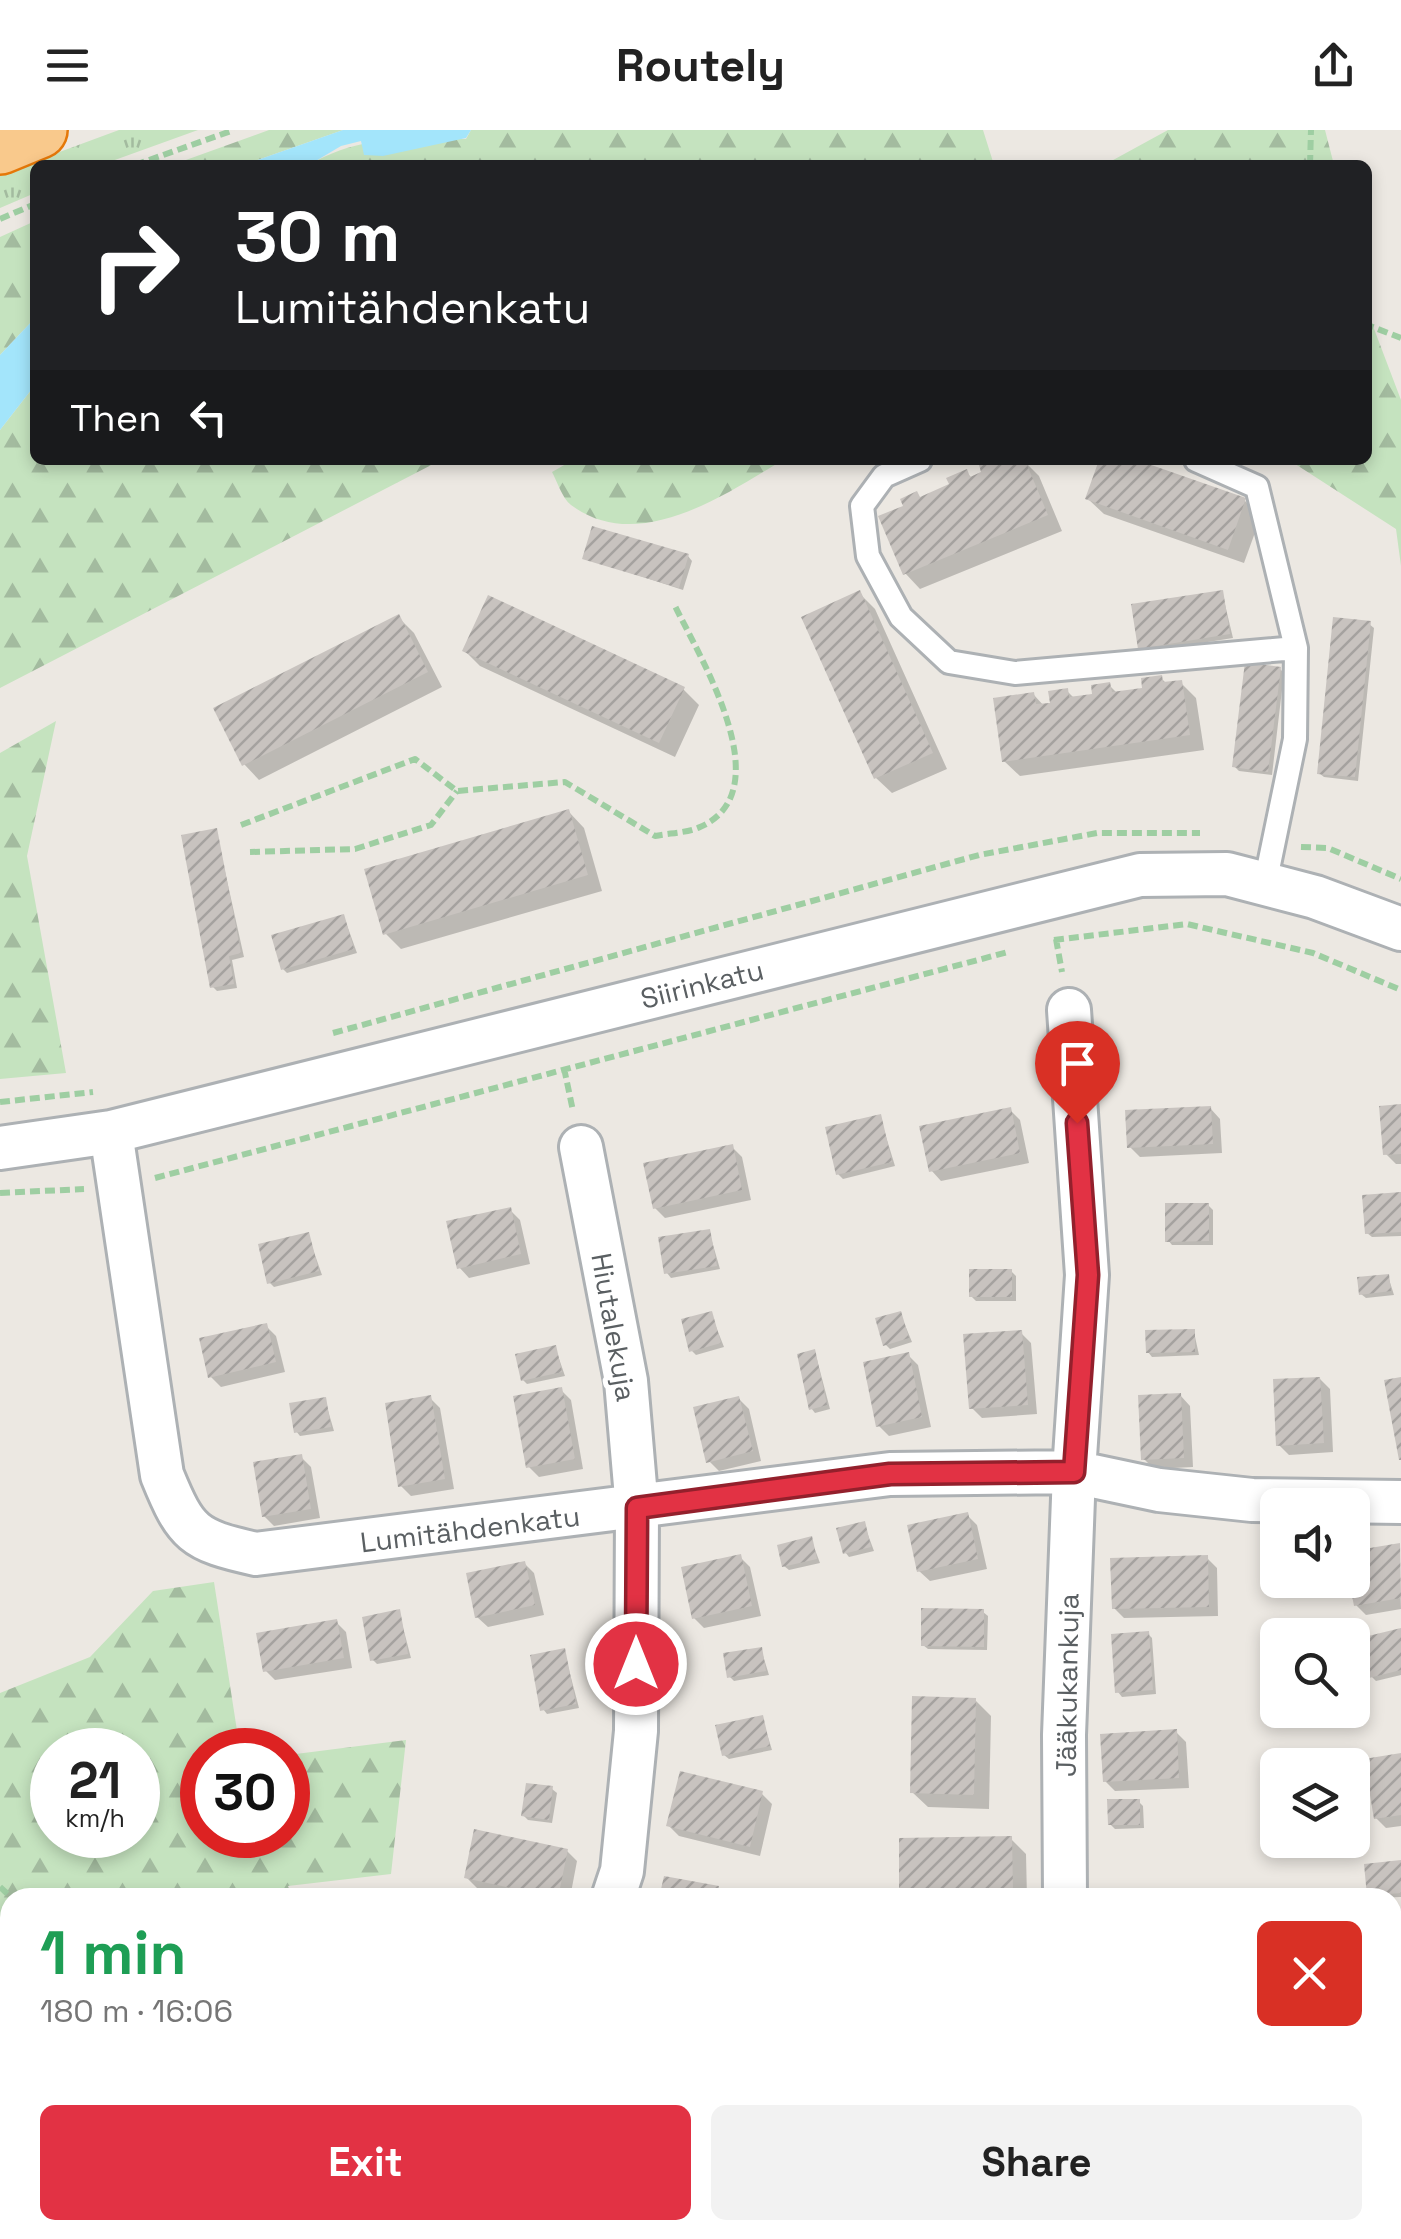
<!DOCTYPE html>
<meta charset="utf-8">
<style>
:root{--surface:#fff;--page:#f2f2f2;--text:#222;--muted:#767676;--accent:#e23244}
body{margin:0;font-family:"Space Grotesk",sans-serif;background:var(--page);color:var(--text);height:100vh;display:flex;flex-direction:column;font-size:38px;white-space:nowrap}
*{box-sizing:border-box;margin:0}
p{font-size:32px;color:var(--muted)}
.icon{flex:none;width:55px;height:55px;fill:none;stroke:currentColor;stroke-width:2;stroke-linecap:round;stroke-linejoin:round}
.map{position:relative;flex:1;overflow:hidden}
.drawer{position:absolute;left:0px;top:1758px;width:1402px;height:352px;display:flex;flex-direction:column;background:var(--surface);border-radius:30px 30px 0 0;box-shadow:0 5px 15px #0003}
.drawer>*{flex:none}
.banner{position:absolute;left:30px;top:30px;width:1342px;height:305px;border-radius:15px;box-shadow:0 5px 15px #0003;background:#202124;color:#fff;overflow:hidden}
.fabs{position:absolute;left:1260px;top:1358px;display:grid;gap:20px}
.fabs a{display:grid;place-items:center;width:110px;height:110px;border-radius:15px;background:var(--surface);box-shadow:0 5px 15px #0003;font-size:50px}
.speed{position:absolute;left:30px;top:1598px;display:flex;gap:20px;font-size:50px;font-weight:700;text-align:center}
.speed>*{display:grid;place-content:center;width:130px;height:130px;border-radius:50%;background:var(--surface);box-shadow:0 5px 15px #0003;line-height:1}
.speed small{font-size:25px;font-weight:400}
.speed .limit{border:15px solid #d22;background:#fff;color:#111}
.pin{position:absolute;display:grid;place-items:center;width:85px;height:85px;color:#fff;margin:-102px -42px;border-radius:50% 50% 50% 0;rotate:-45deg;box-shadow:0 0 10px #0007}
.pin .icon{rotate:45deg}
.me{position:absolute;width:110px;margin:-55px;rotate:0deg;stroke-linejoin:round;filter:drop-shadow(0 0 8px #0008)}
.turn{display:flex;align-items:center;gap:35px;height:210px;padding:0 40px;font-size:45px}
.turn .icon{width:130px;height:130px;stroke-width:2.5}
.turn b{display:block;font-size:70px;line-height:85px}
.then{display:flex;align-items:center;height:95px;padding:0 40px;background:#0003;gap:20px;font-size:38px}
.round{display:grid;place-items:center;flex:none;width:105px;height:105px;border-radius:15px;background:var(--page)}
.head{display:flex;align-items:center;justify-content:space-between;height:170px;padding:0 40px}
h1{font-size:60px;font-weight:800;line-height:75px;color:#1e9e55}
.cta{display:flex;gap:20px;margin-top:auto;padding:20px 40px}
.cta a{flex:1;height:115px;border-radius:15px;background:var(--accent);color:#fff;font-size:40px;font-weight:800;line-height:115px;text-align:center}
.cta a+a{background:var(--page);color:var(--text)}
header{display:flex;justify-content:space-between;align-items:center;height:130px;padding:0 40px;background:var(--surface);font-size:45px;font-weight:800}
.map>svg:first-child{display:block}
.grass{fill:url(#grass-tufts)}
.forest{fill:url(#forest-firs);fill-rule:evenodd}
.water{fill:#a3e5fb}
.shadow{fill:#0003}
.building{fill:url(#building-hatch)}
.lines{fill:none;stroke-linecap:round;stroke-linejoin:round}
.lane-casing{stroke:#adb1b4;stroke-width:28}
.street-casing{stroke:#adb1b4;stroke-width:48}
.highway-casing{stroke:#e57809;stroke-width:60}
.path{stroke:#9ecea2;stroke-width:6;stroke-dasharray:10 5;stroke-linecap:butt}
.lane{stroke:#fff;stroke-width:22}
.street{stroke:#fff;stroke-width:42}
.highway{stroke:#f9c98c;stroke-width:55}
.route-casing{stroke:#93202c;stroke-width:25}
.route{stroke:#e23244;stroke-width:18}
.labels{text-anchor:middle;stroke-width:10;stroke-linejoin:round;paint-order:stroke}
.street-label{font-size:28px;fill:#5a5f62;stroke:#fff}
</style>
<header><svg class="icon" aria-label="menu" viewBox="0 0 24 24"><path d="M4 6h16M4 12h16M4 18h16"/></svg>Routely<svg class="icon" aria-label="share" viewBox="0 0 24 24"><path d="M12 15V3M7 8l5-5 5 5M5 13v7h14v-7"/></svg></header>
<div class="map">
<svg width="1401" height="2109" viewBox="0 0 1401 2109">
<defs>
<pattern id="grass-tufts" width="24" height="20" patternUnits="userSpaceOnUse" patternTransform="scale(2.5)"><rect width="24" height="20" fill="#c5e3bf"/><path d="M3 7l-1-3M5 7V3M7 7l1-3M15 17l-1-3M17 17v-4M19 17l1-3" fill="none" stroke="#a3bb9f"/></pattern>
<pattern id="forest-firs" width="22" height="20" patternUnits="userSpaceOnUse" patternTransform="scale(2.5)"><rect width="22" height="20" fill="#c5e3bf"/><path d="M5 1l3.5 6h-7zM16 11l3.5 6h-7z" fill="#a3bb9f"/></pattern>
<pattern id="building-hatch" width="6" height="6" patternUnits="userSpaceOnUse" patternTransform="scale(2.5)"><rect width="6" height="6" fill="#c8c3bf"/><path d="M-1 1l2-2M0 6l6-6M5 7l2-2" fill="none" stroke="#a5a29f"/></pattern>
</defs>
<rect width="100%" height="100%" fill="#ece8e2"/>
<path class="grass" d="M119,0H198L101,35H35V63L0,78V44Z"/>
<path class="forest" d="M269,0H343L243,35H172Z
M471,0H983L994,35H309C362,4 406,10 466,9Z
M1168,0H1325L1334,35H1104Z
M35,91V188L0,225V107Z
M1368,183L1401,270V436L1396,399L1289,330H1368Z
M35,255V330H441L0,558V300Z
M573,330H783C724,365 638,425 571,375C562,368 557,351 552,342Z
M56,591L27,726L66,943L0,949V623Z
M214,1452L240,1620H202V1705H288V1625L406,1610L391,1744L288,1756L292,1767L10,1768V1877L0,1868V1563L90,1527L153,1461ZM52,1620H138V1705H52Z
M320,2100H813L843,2109H334Z"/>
<path class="water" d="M343,0H471L466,8L383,26L364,25L361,11L341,16L309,35H243Z
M35,188V255L0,300V225Z"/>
<path class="shadow" d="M997,330L1009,336L1023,330L1039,346L1062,401L920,459L905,443L921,369L952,355L966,342L972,348L985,343Z
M1102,330H1130L1245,371L1261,386L1244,433L1104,384L1088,369Z
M688,426L692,431L683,460L585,428Z
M1222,462L1233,508L1145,522L1141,518Z
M859,463L875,479L947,639L892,663L876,648Z
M398,487L414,503L442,557L259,650L244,634Z
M1369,494L1374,498L1358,651L1324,647L1319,643Z
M465,521L684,560L699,575L675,627L480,536Z
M1280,539L1284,543L1272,645L1239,641L1234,636Z
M1161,548L1167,554L1181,553L1196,568L1204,620L1020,646L1004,631L1034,565L1044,576L1052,575L1067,561L1075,569L1095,566L1109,555L1118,564L1145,560Z
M569,682L584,698L602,761L401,819L386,804Z
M216,701L244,827L232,830L237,858L217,861L213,857Z
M344,787L357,823L287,843L283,839Z
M1401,976V1034H1396L1386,1024Z
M1210,978L1220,989L1222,1023L1140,1027L1130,1017Z
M1010,980L1020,990L1029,1033L941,1051L931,1040Z
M880,987L895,1036L843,1049L838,1044Z
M732,1017L742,1027L751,1070L665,1088L655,1078Z
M1401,1064V1106L1372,1107L1367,1103Z
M1208,1075L1213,1080V1115H1172L1168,1110Z
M510,1080L520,1090L530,1134L469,1148L459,1137Z
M709,1101L720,1139L671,1148L667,1143Z
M308,1105L322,1145L274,1157L270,1153Z
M1011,1141L1016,1146V1171H976L971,1166Z
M1388,1146L1394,1165L1366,1168L1361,1164Z
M900,1183L912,1212L890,1219L886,1215Z
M711,1184L724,1217L696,1225L692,1221Z
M266,1196L276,1206L285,1242L221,1257L211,1247Z
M1194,1202L1199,1225L1152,1227L1148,1222Z
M1021,1203L1031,1213L1037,1284L982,1288L972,1278Z
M555,1217L565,1246L527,1254L523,1250Z
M815,1222L830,1279L815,1283L811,1278Z
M908,1225L918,1235L931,1297L889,1306L878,1295Z
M1320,1249L1330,1259L1333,1322L1289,1325L1279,1315Z
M561,1260L571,1270L583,1339L539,1347L528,1336Z
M1180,1265L1190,1276L1193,1337L1154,1339L1144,1329Z
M430,1268L440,1278L454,1359L411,1366L400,1355Z
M739,1269L749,1279L761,1331L719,1341L709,1331Z
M325,1270L334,1301L300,1306L296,1301Z
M301,1327L311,1337L320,1388L274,1396L264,1386Z
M967,1385L977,1395L987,1439L930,1451L919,1441Z
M864,1394L874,1421L849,1427L845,1422Z
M811,1409L820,1433L789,1440L784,1436Z
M1399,1416L1401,1479L1366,1485L1356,1475Z
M1272,1423H1278V1450L1320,1452L1276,1451L1271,1447Z
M740,1427L750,1437L761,1486L704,1498L694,1488Z
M1207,1428L1217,1438L1218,1486L1124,1488L1114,1478Z
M524,1433L534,1443L544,1485L488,1497L477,1487Z
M399,1482L411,1528L377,1534L373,1530Z
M983,1482L988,1486L987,1520L928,1519L923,1515Z
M336,1492L346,1502L352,1538L275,1550L265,1540Z
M1401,1501V1545L1376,1551L1371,1546Z
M1148,1504L1152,1508L1156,1564L1122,1567L1118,1562Z
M761,1519L769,1545L734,1551L730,1547Z
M564,1521L579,1578L547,1584L543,1579Z
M975,1570L991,1586L989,1679L928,1677L912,1662Z
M762,1587L772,1620L729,1629L724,1625Z
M1176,1602L1186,1612L1189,1658L1115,1661L1105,1651Z
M1401,1626V1696L1386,1698L1376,1688Z
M552,1659L557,1663L552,1693L528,1690L523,1685Z
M762,1664L772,1674L760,1726L679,1706L669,1696Z
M1139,1672L1143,1676L1144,1698L1115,1699L1110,1694Z
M1011,1709L1026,1724L1027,1768H907L902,1762Z
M567,1721L577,1731L570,1768H524L477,1758L467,1748Z
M1401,1733V1767L1372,1768L1370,1765Z
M1401,1783V1842L1392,1843V1784Z
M1392,1881H1401V1961L1392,1962Z
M933,2100H1022L1019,2109H953Z
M1145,2100H1235L1237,2109H1147Z"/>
<path class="building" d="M991,330H1004L1006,334L1025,330L1048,385L903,445L878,386L903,376L900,369L917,361L920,367L949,354L946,348L967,339L970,347L981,342L979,335Z
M1099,330H1137L1246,368L1228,420L1085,369Z
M592,396L689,424L679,458L582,429Z
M860,460L933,623L874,649L801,487Z
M1223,460L1230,504L1138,519L1131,474Z
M488,465L685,557L659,613L462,521Z
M399,484L428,542L242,636L213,578Z
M1333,487L1371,491L1355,647L1317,644Z
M1245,532L1281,537L1268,642L1232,637Z
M1162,545L1163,552L1182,550L1190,605L1002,632L993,568L1034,562L1036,574L1050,573L1048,561L1068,558L1069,567L1092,564L1091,555L1110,552L1112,562L1142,558L1141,548Z
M569,679L588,745L383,805L364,739Z
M217,698L241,823L229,826L234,854L210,858L181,705Z
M344,784L354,819L281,840L271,805Z
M1401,974V1024L1383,1025L1379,976Z
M1211,976L1213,1014L1127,1018L1125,980Z
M1011,977L1020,1023L929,1042L919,996Z
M881,984L892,1032L836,1045L825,997Z
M733,1014L742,1060L653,1079L643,1033Z
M1401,1062V1102L1365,1104L1362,1065Z
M1165,1073H1209V1111L1165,1112Z
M511,1077L521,1124L457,1139L446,1091Z
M710,1099L717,1136L664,1144L658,1107Z
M309,1102L319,1141L267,1154L258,1114Z
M969,1139H1012V1167H969Z
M1389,1144L1391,1161L1359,1165L1357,1147Z
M712,1181L721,1213L689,1222L681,1189Z
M901,1181L909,1208L883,1216L875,1188Z
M267,1193L276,1232L208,1248L199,1208Z
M1195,1199V1222L1146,1223L1145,1200Z
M1022,1200L1028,1275L969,1279L963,1204Z
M556,1215L562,1242L521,1251L515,1224Z
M815,1219L827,1275L809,1280L797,1224Z
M909,1222L922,1287L876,1297L863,1232Z
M1320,1247L1324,1313L1276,1316L1273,1249Z
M1401,1247V1330H1399L1384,1250Z
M562,1257L575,1329L526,1338L513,1266Z
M1181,1263L1184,1328L1141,1330L1138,1265Z
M431,1265L445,1349L398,1357L385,1273Z
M739,1266L753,1321L706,1333L693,1277Z
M326,1267L331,1297L294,1303L289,1273Z
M302,1324L311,1379L262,1387L253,1332Z
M968,1382L978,1429L917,1442L907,1395Z
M865,1391L871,1417L843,1424L836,1398Z
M812,1406L817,1429L782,1437L777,1415Z
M1400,1413L1401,1468L1354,1476L1349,1450L1352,1421Z
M741,1424L752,1476L692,1489L681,1437Z
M1208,1425L1209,1477L1112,1479L1110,1428Z
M525,1431L535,1475L475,1488L466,1443Z
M921,1478L984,1479V1517L921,1516Z
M400,1479L408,1524L370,1531L362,1487Z
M337,1489L344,1528L263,1542L256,1503Z
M1401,1498V1540L1369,1548L1360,1508Z
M1149,1501L1153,1560L1115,1563L1111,1504Z
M762,1517L766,1541L727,1548L723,1523Z
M565,1518L576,1574L540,1581L530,1525Z
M912,1566L976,1568L974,1665L910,1663Z
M763,1585L770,1616L722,1626L715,1595Z
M1177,1599L1179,1648L1103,1652L1100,1604Z
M1401,1623V1685L1374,1689L1364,1629Z
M680,1641L763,1661L750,1717L666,1696Z
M526,1653L553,1656L549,1690L521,1686Z
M1107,1669H1140V1695H1108Z
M474,1699L568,1719L558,1768L464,1748Z
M1012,1706L1013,1762L899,1763V1708Z
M1401,1730V1763L1367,1766L1364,1734Z
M664,1746L719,1756L716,1768H659Z
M1401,1780V1832L1392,1833V1781Z
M1401,1878V1945L1392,1946V1879Z
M944,2100H1009L1006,2109H969Z
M1143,2100H1228L1230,2109H1144Z"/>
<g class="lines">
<g class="lane-casing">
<path id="lane" d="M920,330L884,346L862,376L868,426L901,487L949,532L1015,543L1296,518
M1196,330L1257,357L1296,518L1295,609L1265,754"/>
</g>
<g class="street-casing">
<path id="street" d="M111,1002L162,1345C186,1404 193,1410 256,1424L890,1344L1074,1342L1159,1360L1252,1370L1401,1372
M581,1017L626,1251L637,1379L636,1601L622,1741L613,1768
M0,1018L111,1002L1140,745L1227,744L1315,767L1401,799
M1065,1768L1064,1605L1074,1342L1087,1145L1069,880
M0,2055L10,2062
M65,2100L78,2109"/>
</g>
<g class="highway-casing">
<path id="highway" d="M0,16L39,0"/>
</g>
<path class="path" d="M135,35L234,0
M1310,35L1311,0
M0,89L35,74
M1368,190L1370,196L1401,208
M241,695L415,629L457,661L565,652L655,706C669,703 687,703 700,697C783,661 699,526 675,476
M1301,717L1328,718L1401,749
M250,722L355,719L431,695L457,661
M1056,809L1062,842
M1054,810L1187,794L1313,823L1401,860
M333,903L979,725L1097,703H1200
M564,938L573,981
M0,972L93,962
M155,1048L1008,822
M0,1063L84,1059
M0,1757L12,1768
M0,1942L10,1951
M215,2100L229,2109
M542,2100L559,2109
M1089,2100L1090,2109
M496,2109L501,2100"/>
<use href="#lane" class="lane"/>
<use href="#street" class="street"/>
<use href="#highway" class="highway"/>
</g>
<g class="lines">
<g class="route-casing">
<path id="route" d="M636,1534L637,1378L890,1344L1074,1342L1088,1145L1077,993"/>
</g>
<use href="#route" class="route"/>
</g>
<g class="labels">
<g class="street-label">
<text transform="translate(702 854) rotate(-14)" y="10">Siirinkatu</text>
<text transform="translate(614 1197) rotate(80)" y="10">Hiutalekuja</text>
<text transform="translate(470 1399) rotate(-7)" y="10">Lumitähdenkatu</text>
<text transform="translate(1067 1555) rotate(-89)" y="10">Jääkukankuja</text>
</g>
</g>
</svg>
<div class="fabs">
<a><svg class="icon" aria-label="sound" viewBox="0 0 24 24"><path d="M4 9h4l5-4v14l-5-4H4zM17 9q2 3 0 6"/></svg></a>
<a><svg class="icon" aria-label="search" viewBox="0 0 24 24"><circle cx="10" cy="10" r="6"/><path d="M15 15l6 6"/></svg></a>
<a><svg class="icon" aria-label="layers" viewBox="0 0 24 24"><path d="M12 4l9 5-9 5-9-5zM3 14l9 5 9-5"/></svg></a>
</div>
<div class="speed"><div>21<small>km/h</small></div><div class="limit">30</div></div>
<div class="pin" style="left:1077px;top:993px;background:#d93025"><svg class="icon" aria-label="arrive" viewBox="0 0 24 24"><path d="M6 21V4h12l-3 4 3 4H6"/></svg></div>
<svg class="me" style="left:636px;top:1534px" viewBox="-20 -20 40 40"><circle r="17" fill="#e23244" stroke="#fff" stroke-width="3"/><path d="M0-11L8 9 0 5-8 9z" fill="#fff"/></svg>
<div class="banner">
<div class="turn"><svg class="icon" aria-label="right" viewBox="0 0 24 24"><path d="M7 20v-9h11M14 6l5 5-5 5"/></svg><div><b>30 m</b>Lumitähdenkatu</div></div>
<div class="then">Then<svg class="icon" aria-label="left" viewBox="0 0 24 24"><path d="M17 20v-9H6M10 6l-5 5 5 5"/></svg></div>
</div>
<section class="drawer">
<div class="head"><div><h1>1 min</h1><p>180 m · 16:06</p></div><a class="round" style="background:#d93025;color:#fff"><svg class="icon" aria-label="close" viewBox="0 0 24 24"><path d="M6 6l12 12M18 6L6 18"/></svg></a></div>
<div class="cta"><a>Exit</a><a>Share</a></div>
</section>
</div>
